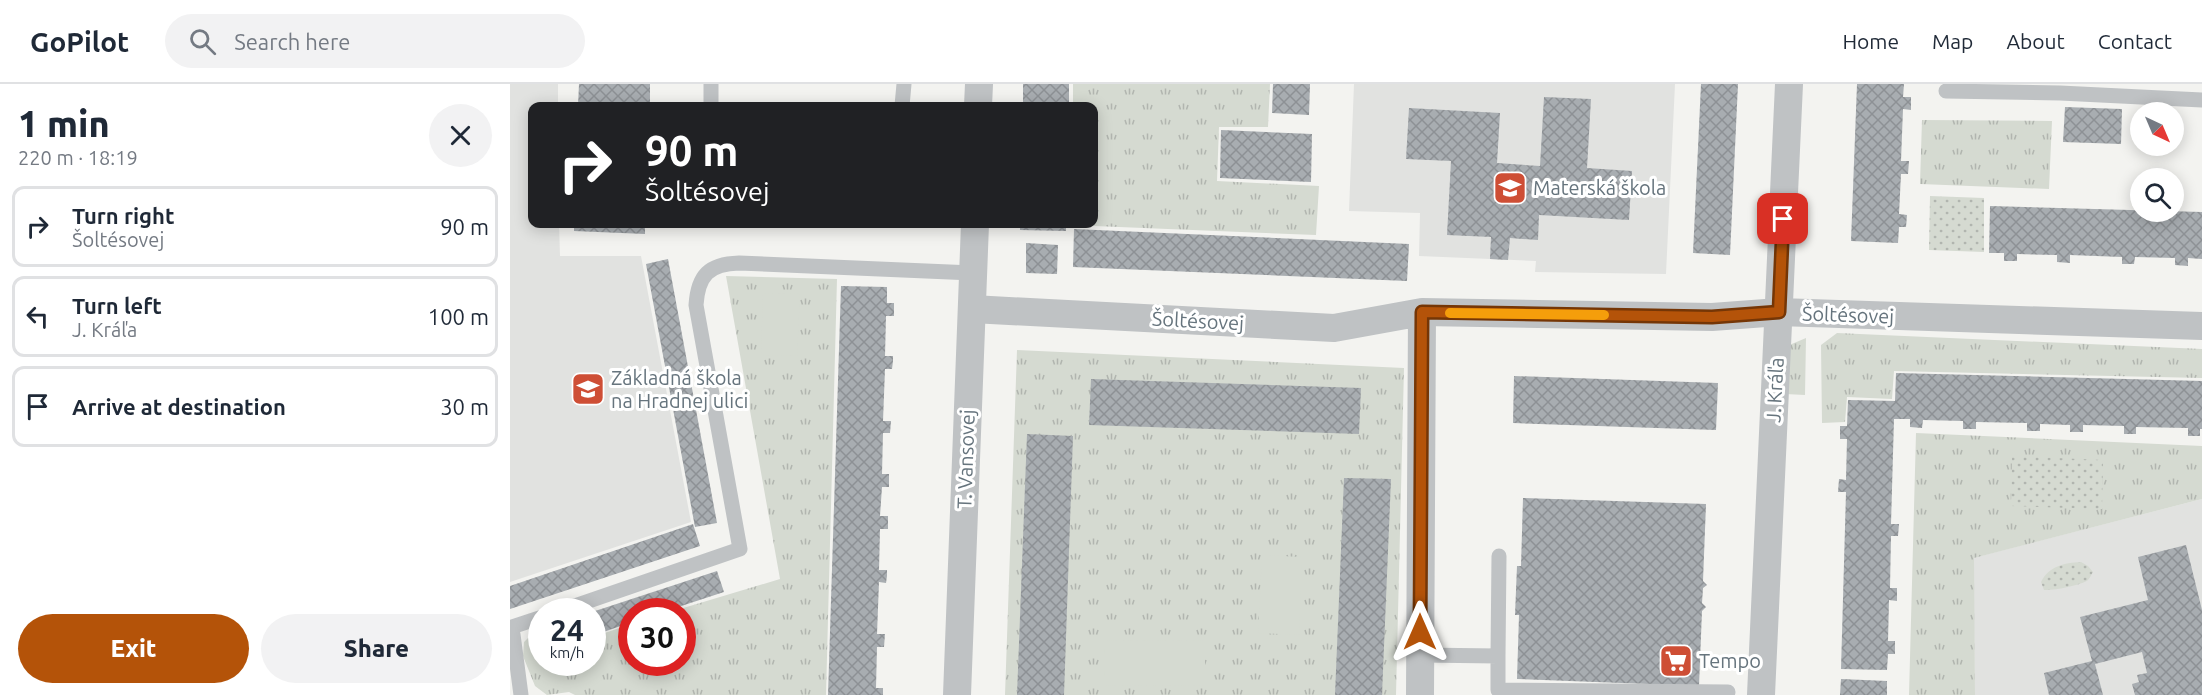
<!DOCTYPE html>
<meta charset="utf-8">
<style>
:root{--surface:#fff;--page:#f2f2f3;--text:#1f2937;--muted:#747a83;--line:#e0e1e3;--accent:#b45309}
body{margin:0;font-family:Ubuntu,sans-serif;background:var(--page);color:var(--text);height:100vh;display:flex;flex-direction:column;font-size:22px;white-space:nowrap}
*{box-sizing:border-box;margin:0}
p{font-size:20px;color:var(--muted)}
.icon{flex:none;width:33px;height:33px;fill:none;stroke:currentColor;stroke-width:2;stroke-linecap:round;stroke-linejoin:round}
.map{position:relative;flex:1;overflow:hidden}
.side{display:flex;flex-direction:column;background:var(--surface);width:510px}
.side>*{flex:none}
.top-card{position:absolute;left:18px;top:18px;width:570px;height:126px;border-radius:12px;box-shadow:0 3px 15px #0003;background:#202124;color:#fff;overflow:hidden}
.needle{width:39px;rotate:136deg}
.controls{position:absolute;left:1620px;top:18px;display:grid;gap:12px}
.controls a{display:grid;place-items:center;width:54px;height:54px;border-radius:50%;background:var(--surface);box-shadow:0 3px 15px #0003;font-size:30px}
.speed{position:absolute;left:18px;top:514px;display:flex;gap:12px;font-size:30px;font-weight:700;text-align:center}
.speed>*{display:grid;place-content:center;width:78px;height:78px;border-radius:50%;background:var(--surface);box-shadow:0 3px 15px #0003;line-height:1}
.speed small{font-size:15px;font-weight:400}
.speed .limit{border:9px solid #d22;background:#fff;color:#111}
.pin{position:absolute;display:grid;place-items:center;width:51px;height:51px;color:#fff;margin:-26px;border-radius:12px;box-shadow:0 3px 9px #0006}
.me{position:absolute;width:66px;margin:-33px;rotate:0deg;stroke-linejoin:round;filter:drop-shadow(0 0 4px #0008)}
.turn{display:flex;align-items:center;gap:21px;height:126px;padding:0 18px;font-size:27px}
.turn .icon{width:78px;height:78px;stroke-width:2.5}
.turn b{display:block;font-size:42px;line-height:51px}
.round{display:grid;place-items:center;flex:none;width:63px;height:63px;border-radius:32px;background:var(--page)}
.headline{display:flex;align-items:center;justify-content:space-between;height:102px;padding:0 18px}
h1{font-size:36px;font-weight:800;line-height:45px}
.action{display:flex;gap:12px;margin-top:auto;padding:12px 18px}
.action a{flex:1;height:69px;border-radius:36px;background:var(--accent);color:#fff;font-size:24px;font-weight:800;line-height:69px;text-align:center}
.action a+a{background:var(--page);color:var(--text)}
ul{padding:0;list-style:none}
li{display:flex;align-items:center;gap:18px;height:81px;margin:0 12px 9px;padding:0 6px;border:3px solid var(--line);border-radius:12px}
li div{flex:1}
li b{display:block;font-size:22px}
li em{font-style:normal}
header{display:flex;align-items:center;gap:36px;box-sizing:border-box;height:84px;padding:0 30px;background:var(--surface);border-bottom:2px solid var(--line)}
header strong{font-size:28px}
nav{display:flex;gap:33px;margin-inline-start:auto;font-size:21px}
.search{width:420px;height:54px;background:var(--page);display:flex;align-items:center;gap:15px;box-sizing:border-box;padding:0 21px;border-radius:33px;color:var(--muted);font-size:22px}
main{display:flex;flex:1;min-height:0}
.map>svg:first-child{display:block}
.built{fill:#e1e2e0}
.grass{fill:url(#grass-tufts)}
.park{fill:url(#park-dots)}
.pitch{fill:#d5dad1}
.building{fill:url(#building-cross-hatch)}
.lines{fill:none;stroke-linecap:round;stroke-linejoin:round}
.service{stroke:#bfc2c4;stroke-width:15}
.minor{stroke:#bfc2c4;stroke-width:28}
.route-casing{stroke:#753606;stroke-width:15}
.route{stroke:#b45309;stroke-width:10}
.slow{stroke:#f59e0b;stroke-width:10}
.labels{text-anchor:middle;stroke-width:6;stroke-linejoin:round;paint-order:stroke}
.poi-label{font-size:20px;fill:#66747d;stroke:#fff;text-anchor:start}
.street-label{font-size:20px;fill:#66747d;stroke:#fff}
</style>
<header>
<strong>GoPilot</strong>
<div class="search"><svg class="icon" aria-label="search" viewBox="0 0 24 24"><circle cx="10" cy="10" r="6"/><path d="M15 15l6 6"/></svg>Search here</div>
<nav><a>Home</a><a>Map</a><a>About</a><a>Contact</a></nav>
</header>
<main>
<section class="side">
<div class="headline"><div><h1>1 min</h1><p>220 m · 18:19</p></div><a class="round"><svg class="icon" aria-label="close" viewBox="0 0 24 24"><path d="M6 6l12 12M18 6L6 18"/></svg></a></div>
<ul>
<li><svg class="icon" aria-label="right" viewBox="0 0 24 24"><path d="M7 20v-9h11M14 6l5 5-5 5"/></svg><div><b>Turn right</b><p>Šoltésovej</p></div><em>90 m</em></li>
<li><svg class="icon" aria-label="left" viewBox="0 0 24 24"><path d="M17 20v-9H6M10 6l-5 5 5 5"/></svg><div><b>Turn left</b><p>J. Kráľa</p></div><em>100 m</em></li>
<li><svg class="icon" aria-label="arrive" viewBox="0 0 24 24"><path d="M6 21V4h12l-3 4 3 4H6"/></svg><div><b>Arrive at destination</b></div><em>30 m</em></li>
</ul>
<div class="action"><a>Exit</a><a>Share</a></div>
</section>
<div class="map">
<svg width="1692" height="611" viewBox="0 0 1692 611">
<defs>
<pattern id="grass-tufts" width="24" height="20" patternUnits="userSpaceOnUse" patternTransform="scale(1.5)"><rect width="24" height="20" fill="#d5dad1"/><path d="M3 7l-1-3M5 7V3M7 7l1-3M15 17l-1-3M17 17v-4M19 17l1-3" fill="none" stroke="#b1b5af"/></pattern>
<pattern id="park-dots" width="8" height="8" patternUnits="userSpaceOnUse" patternTransform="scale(1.5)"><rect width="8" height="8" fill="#d5dad1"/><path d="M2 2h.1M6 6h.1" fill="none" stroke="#b1b5af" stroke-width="1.8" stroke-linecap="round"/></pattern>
<pattern id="building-cross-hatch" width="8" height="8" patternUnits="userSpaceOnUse" patternTransform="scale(1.5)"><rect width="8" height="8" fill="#a8adb1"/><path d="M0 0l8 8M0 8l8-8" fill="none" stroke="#8d9195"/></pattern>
</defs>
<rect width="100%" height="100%" fill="#f3f3f0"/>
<path class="built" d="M0,0H48V22H22V140H49L50,172H131L181,438L0,498Z
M844,0H1165L1156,190L1025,188L1026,177L909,172L910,129L839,127Z
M1692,415V611H1465L1463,474Z"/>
<path class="grass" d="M563,0H760L758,43H709L707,97L809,102L806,151L560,141V140H584V22H563Z
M1412,36L1542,37L1539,105L1410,100Z
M216,192L327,195L316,611H65L59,608L37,611L25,602L13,572L14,558L25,547L31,565L32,579H82L83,553L121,540L122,579H172V528H160L270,495Z
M1327,249L1692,265V294L1384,287L1382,315L1337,313L1335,338L1312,339L1311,261Z
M1296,254L1295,311L1275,310L1277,262Z
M507,266L894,284L886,611H495Z
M1406,349L1692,362V415L1464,474L1465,611H1399Z"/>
<path class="park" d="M1420,112L1474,114V168L1419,166Z
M1502,372L1593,376L1592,425L1501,422Z
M1571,478L1578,482L1583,488C1581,491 1580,494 1578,496C1572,501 1542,507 1534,506L1531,498C1539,482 1554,479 1571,478Z"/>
<path class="pitch" d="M253,209L290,210L287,272L251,271Z
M752,471L792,473L789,551L748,549Z
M595,556L695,557V602L594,601Z"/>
<path class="building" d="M69,0H140V22H68Z
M513,0H559V22H513Z
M763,0H800L799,31L762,29Z
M1191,0H1228L1220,171L1183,169Z
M1347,0H1394L1393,13H1401V26L1393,25L1391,77H1399L1398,90H1391L1389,130L1397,131L1396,143H1389L1388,159L1341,157Z
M1034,13L1081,15L1077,84L1122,87L1119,136L1029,131L1028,156L1000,154L998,176L980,175L981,153L937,151L941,77L896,75L899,24L990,29L987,79L1030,82Z
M1555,23L1612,25L1611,60L1553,58Z
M711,46L802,50L801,98L710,94Z
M1480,122L1692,128V175L1678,174V182L1665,181V174L1625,173L1624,180H1612V173L1560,171V179L1547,178V171L1507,170V177H1494V169H1479Z
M64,140H135V150L64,147Z
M510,140H556V147L510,146Z
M564,145L899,160L897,197L563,183Z
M516,159L548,161L547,190L516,189Z
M158,175L207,439L185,443L136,180Z
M331,202L377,203V219H384V232H376L375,272H383V277L382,285H375L373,337H381L380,349H373L372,390H379V403H372L370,432H378V445H370L369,486H377V492L376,499L369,498L367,550H375L374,563H367L366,604H373V611H318Z
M1386,289L1692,297V345H1690V352H1678V344L1626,343V350H1614V342L1573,341V348H1560V341L1530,340V347H1517V339L1466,338V345H1453V337L1413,336L1412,344L1400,343V335H1384L1381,440H1389L1388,452H1381L1380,504H1387V517L1379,516L1378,557H1385V570H1378L1377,586L1331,585L1336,408H1328L1329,395L1336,396L1337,355H1330V342H1337L1338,316L1385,317Z
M1004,292L1208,299L1206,346L1003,339Z
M581,295L851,304L849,350L579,341Z
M517,350L563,352L554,611H507Z
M834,394L881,395L872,611H825Z
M1013,414L1196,420L1193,497L1197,501L1193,504L1192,519L1196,523L1192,527L1189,602L1007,595L1009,531H1005L1007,482H1011Z
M183,440L190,462L0,525V502Z
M1676,461L1692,526V611H1625L1622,600L1629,598L1627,591L1637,589L1632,568L1585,580L1593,611H1539L1534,589L1582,577L1570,533L1638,516L1628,473Z
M207,487L214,508L153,528H122V538L82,552V528Z
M1331,595L1377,597V611H1330Z"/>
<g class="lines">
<path class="service" d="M1436,7L1550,9L1692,16
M201,22V0
M392,22L394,0
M47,528L230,465L186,221C188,191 199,180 229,179L463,189
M910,571L988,572V606L1218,608
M988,572L989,472
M11,611L2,543L32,533"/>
<path class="minor" d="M468,22L469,0
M462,225L824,244L912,228L1202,233L1269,228L1692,242
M447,611L465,140
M910,611L912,228
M1251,611L1279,0"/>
</g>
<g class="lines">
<g class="route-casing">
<path id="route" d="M910,548L912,228L1202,233L1269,228L1273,135"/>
</g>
<use href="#route" class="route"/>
<path class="slow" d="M940,229L1094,231"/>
</g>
<defs>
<g id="school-square" transform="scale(1.725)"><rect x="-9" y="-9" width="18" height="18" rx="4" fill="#ce4e35" stroke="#fff"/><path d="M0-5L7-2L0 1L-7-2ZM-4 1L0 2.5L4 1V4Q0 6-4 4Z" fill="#fff"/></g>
<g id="supermarket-square" transform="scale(1.725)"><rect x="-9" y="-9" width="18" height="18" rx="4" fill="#ce4e35" stroke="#fff"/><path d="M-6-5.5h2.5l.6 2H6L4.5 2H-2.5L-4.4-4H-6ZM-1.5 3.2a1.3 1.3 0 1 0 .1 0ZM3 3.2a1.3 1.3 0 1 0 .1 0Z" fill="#fff"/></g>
</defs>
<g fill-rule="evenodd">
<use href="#school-square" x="1000" y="104"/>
<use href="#school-square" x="78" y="305"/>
<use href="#supermarket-square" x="1166" y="577"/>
</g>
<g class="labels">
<g class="poi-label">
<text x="1023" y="111">Materská škola</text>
<text x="101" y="301">Základná škola<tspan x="101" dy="23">na Hradnej ulici</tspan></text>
<text x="1189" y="584">Tempo</text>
</g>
<g class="street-label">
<text transform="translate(1338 231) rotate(2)" y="7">Šoltésovej</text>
<text transform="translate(688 237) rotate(3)" y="7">Šoltésovej</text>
<text transform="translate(1265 306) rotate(-87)" y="7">J. Kráľa</text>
<text transform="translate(456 375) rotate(-88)" y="7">T. Vansovej</text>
</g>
</g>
</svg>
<div class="controls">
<a><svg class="needle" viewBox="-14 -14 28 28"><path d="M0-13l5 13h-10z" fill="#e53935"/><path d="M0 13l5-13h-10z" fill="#747a83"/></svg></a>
<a><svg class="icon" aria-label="search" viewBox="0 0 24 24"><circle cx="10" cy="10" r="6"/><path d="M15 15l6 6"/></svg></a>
</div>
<div class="speed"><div>24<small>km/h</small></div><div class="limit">30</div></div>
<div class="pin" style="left:1273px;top:135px;background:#d93025"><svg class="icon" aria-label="arrive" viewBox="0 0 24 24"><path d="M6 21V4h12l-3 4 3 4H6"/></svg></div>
<svg class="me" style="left:910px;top:548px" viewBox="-20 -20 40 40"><path d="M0-17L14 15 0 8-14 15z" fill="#b45309" stroke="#fff" stroke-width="4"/></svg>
<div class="top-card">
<div class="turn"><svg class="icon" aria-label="right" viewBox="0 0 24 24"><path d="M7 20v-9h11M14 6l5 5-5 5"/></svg><div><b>90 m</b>Šoltésovej</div></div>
</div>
</div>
</main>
